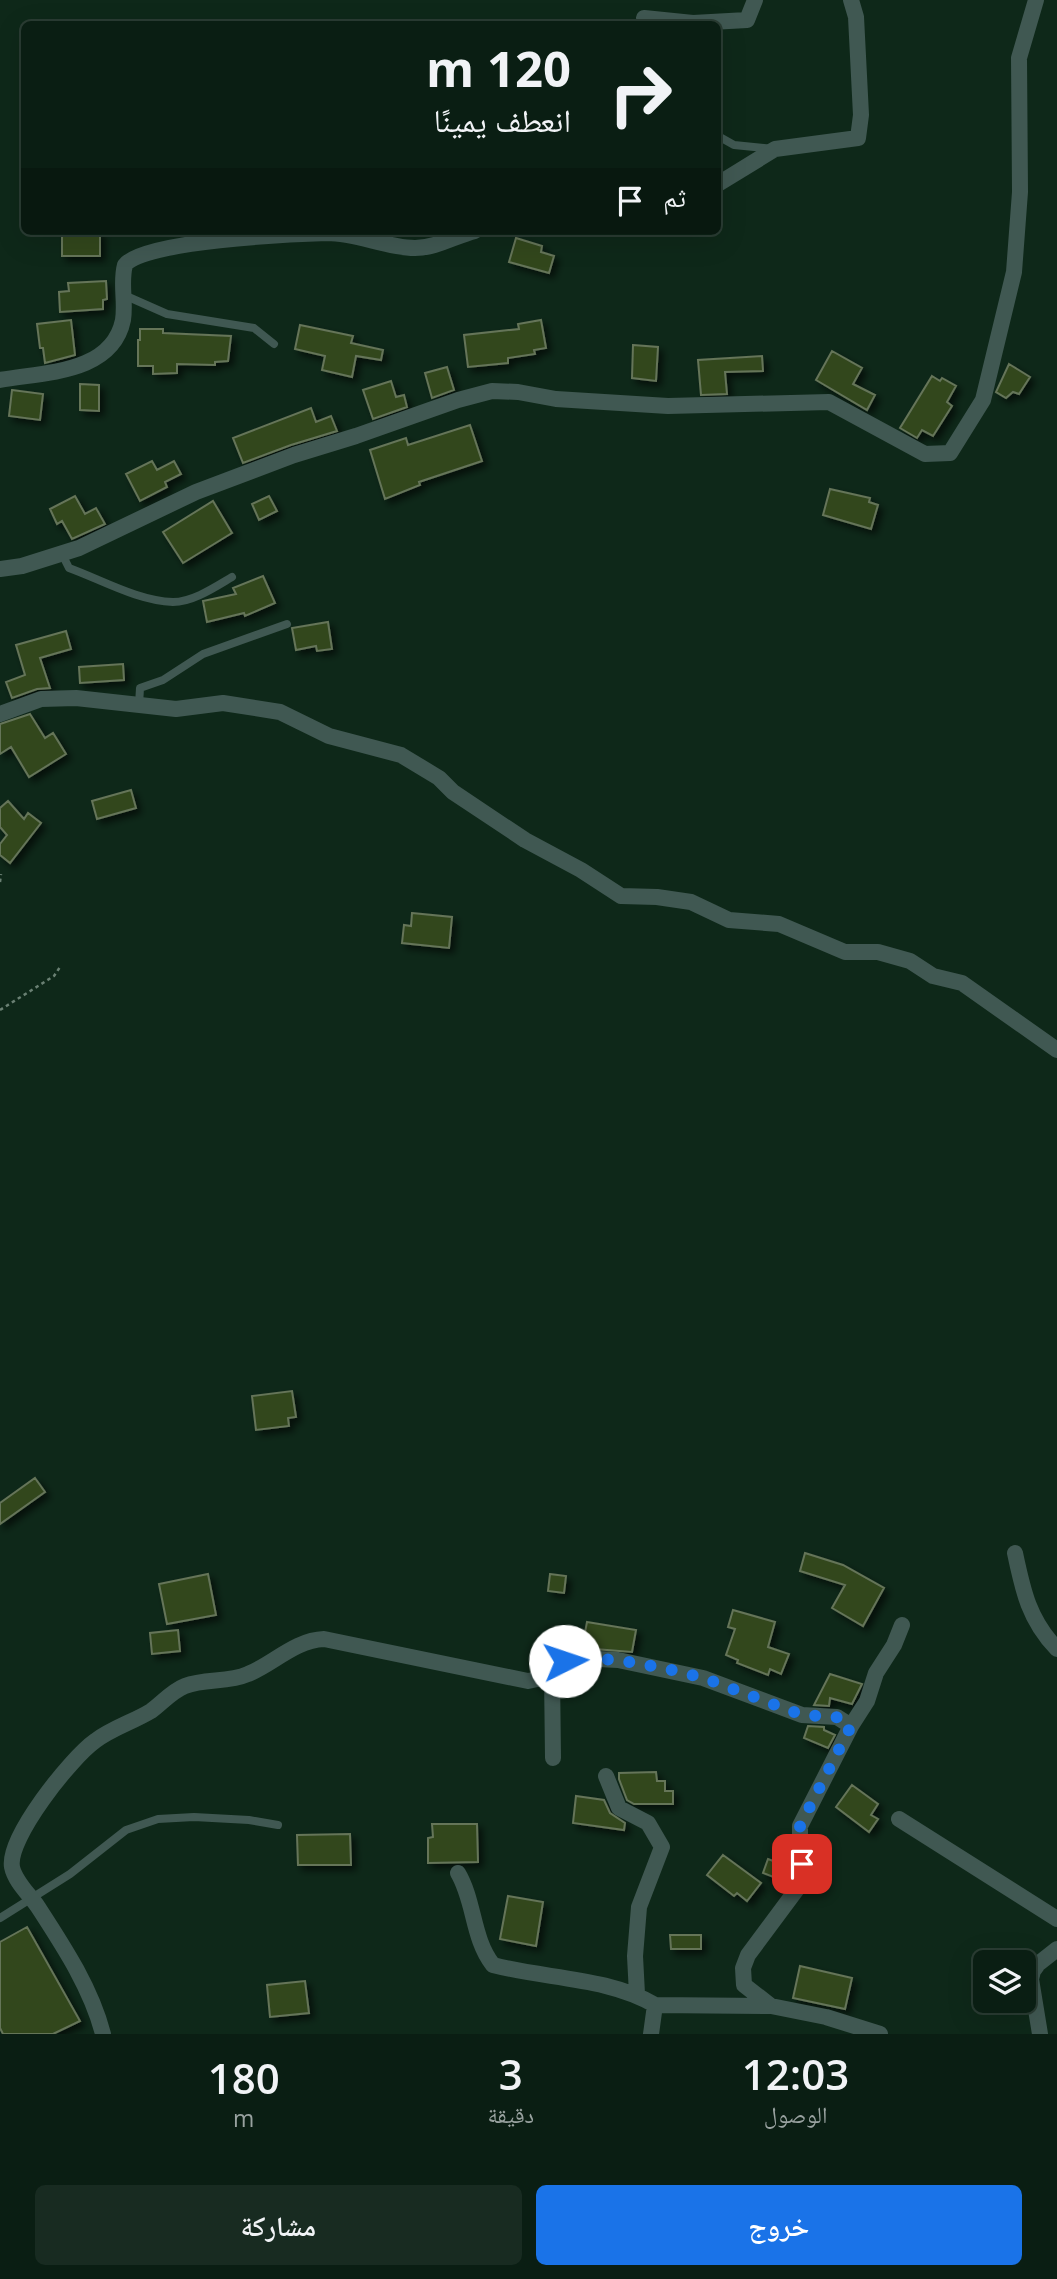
<!DOCTYPE html>
<html lang="ar">
<meta charset="utf-8">
<style>
:root{--surface:#0a1e13;--page:#182b21;--text:#f1f3f6;--muted:#99a2a0;--line:#2a3c33;--accent:#1a73e8}
body{margin:0;font-family:"Open Sans","Noto Naskh Arabic",sans-serif;background:var(--page);color:var(--text);direction:rtl;height:100vh;display:flex;flex-direction:column;font-size:26px;white-space:nowrap}
*{box-sizing:border-box;margin:0}
p{font-size:23px;color:var(--muted)}
.icon{flex:none;width:38px;height:38px;fill:none;stroke:currentColor;stroke-width:2;stroke-linecap:round;stroke-linejoin:round}
.map{position:relative;height:2034px;overflow:hidden;direction:ltr}
.details{display:flex;flex-direction:column;background:var(--surface);flex:1}
.details>*{flex:none}
.top-card{position:absolute;left:21px;top:21px;width:700px;height:214px;border-radius:10px;box-shadow:0 7px 28px #0002,0 0 0 2px var(--line);direction:rtl;background:#0a1e13;color:var(--text);overflow:hidden}
.tools{position:absolute;left:973px;top:1950px;display:grid;gap:14px}
.tools a{display:grid;place-items:center;width:63px;height:63px;border-radius:10px;background:var(--surface);box-shadow:0 7px 28px #0002,0 0 0 2px var(--line);font-size:35px}
.pin{position:absolute;display:grid;place-items:center;width:60px;height:60px;color:#fff;margin:-30px;border-radius:14px;box-shadow:0 4px 10px #0006}
.me{position:absolute;width:77px;margin:-38px;rotate:86deg;stroke-linejoin:round;filter:drop-shadow(0 0 5px #0008)}
.turn{display:flex;align-items:center;gap:24px;height:147px;padding:0 35px;font-size:32px}
.turn .icon{width:91px;height:91px;stroke-width:2.5}
.turn b{display:block;font-size:49px;line-height:60px}
.then{display:flex;align-items:center;height:66px;padding:0 35px;background:#0003;gap:14px;font-size:26px}
.eta{display:flex;justify-content:space-evenly;align-items:center;height:119px;text-align:center}
.eta b{font-size:42px;font-weight:600;line-height:49px}
.cta{display:flex;gap:14px;margin-top:auto;padding:14px 35px}
.cta a{flex:1;height:80px;border-radius:10px;background:var(--accent);color:#fff;font-size:28px;font-weight:600;line-height:80px;text-align:center}
.cta a+a{background:var(--page);color:var(--text)}
.map>svg:first-child{display:block}
.building{fill:#31461f;stroke:#657459;stroke-width:2;filter:url(#shadow)}
.lines{fill:none;stroke-linecap:round;stroke-linejoin:round}
.path{stroke:#6a8073;stroke-width:2.5;stroke-dasharray:3.5 3.5;stroke-linecap:butt}
.service{stroke:#405852;stroke-width:8}
.minor{stroke:#405852;stroke-width:16}
.route{stroke:#1a73e8;stroke-width:12;stroke-dasharray:0 21.6}
</style>
<div class="map">
<svg width="1057" height="2034" viewBox="0 0 1057 2034">
<defs>
<filter id="shadow"><feDropShadow dx="4.5" dy="4.5" stdDeviation="3.5" flood-color="#0009"/></filter>
</defs>
<rect width="100%" height="100%" fill="#0e2819"/>
<path class="building" d="M62,232H100V256H62Z
M516,238L542,246L541,252L554,256L549,273L509,262Z
M106,281L107,299L103,300V309L60,312L59,292L69,291L68,283Z
M71,320L75,355L45,363L43,348H40L37,324Z
M541,320L546,348L534,350L535,354L508,358V363L468,367L464,335L519,329L518,324Z
M300,325L353,336L351,343L383,350L381,360L356,356L352,377L322,370L325,356L295,349Z
M140,329H163V333L231,336L228,361L215,362V365L177,364V373L153,374V366H138V340H140Z
M633,345L658,347L656,381L632,378Z
M832,351L862,368L853,384L875,395L867,410L816,380Z
M762,356L763,371L725,372L727,394L701,395L698,360Z
M1009,364L1030,377L1019,394L1013,392L1006,398L996,392Z
M447,367L454,390L432,398L425,373Z
M932,376L940,381L942,378L956,386L947,402L952,406L933,436L922,430L917,438L900,428Z
M391,381L396,397L404,395L407,407L373,419L363,390Z
M80,384L99,385V411L80,410Z
M12,390L43,394L40,420L9,416Z
M311,408L316,422L331,416L337,431L291,445L243,463L233,438Z
M470,425L482,461L419,482L420,485L385,499L370,450L406,438L408,445Z
M152,461L157,470L174,461L181,474L165,482L167,487L140,501L126,474Z
M830,489L870,498L869,502L878,505L871,529L823,515Z
M75,496L85,514L96,508L105,524L72,539L62,521L57,524L50,509Z
M269,496L277,511L259,520L252,504Z
M213,501L232,533L183,563L163,532Z
M263,576L275,603L245,616L244,613L207,622L203,601L236,594L233,588Z
M328,622L332,649L317,651L316,646L296,650L292,628Z
M66,631L71,649L40,658L50,688L37,689L12,698L6,682L25,675L16,645Z
M123,664L124,680L80,683L79,667Z
M30,714L45,738L53,733L66,754L29,777L11,747L0,754V724Z
M131,790L136,808L97,819L92,801Z
M8,801L24,819L28,813L41,823L10,863L0,855V844L7,835L0,827V808Z
M412,913L452,917L449,948L402,943L404,925L411,926Z
M292,1391L296,1417L288,1418L289,1426L256,1430L252,1396Z
M35,1478L45,1492L0,1524V1503Z
M805,1553L843,1565L884,1588L863,1626L832,1608L845,1585L800,1571Z
M208,1574L216,1615L167,1624L159,1584Z
M550,1574L566,1576L564,1593L548,1591Z
M733,1610L775,1622L768,1647L789,1654L781,1674L770,1669L768,1675L737,1663L738,1660L726,1655L735,1629L728,1627Z
M587,1622L636,1630L632,1652L582,1648Z
M178,1630L180,1651L152,1654L150,1633Z
M830,1674L862,1684L852,1704L830,1698L829,1706L814,1705Z
M808,1726L824,1727V1730L835,1735L828,1748L804,1738Z
M656,1772L657,1781H665V1791H673V1804H634L627,1800L619,1779V1773Z
M852,1785L878,1804L871,1815L878,1819L869,1832L836,1807Z
M576,1796L604,1800L610,1813L625,1823L624,1830L573,1823Z
M432,1824H477L478,1862L428,1863V1838L433,1837Z
M350,1834L351,1865H298L297,1835Z
M723,1855L761,1883L747,1901L737,1893L734,1896L707,1875Z
M768,1859L789,1867L784,1881L763,1873Z
M508,1896L543,1902L536,1946L500,1939Z
M27,1927L80,2021L53,2034H3L0,2028V1942Z
M670,1935H701V1949H671Z
M800,1966L852,1978L845,2009L793,1998Z
M305,1981L309,2013L270,2017L267,1985Z"/>
<g class="lines">
<path class="path" d="M0,882L1,874
M0,1010L54,976L60,967"/>
<path class="service" d="M718,136L734,145L773,149
M124,295L167,314L254,328L274,344
M62,554L69,568C102,580 138,601 173,602C193,602 215,587 232,577
M139,705L140,688L163,680L203,654L287,624
M0,1918L70,1874L126,1830L158,1819L194,1817L249,1820L278,1825"/>
<path class="minor" d="M644,18L693,23L747,20L755,0
M718,184L775,149L858,138L861,115L856,17L851,0
M0,380C43,372 112,374 123,320C126,301 120,283 125,265C142,241 293,234 327,233C358,233 385,248 415,248C436,248 455,236 475,231
M0,569L22,566L79,548L196,492L294,455L356,436L458,400L492,391L518,392L556,399L668,406L829,402L925,454L950,453L983,400L1014,272L1020,192L1019,58L1036,0
M0,714L41,699L76,698L176,709L223,703L280,712L329,736L401,755L439,778L453,792L525,840L581,870L621,896L657,897L691,902L729,920L779,924L845,952H878L910,961L933,976L962,983L1057,1050
M1015,1553C1023,1591 1029,1620 1057,1649
M552,1674L553,1758
M606,1776L619,1808L648,1823L662,1847L639,1907L635,1956L637,1994
M899,1819L1057,1919
M458,1873C475,1902 472,1938 493,1965C546,1979 607,1977 655,2005
M771,2006L744,1985L743,1968L748,1955L800,1885V1826L851,1726
M103,2034C91,1988 64,1947 38,1907C30,1895 15,1882 12,1867C7,1838 71,1758 95,1741C112,1728 133,1722 151,1711C162,1703 172,1691 185,1686C205,1678 228,1683 248,1674C273,1664 295,1640 324,1639L528,1681L547,1677L565,1661L579,1658L618,1660L703,1678L802,1715L837,1717L851,1726L867,1701L876,1673L894,1645L902,1625
M651,2034L655,2005L771,2006L826,2017L880,2034
M1040,2034L1031,1979L1033,1971L1038,1964L1057,1949"/>
</g>
<g class="lines">
<path class="route" d="M565,1661L579,1658L618,1660L663,1668L704,1678L802,1715L836,1717L851,1726L800,1826L802,1864"/>
</g>
</svg>
<div class="tools">
<a><svg class="icon" aria-label="layers" viewBox="0 0 24 24"><path d="M12 4l9 5-9 5-9-5zM3 14l9 5 9-5"/></svg></a>
</div>
<div class="pin" style="left:802px;top:1864px;background:#d93025"><svg class="icon" aria-label="arrive" viewBox="0 0 24 24"><path d="M6 21V4h12l-3 4 3 4H6"/></svg></div>
<svg class="me" style="left:565px;top:1661px" viewBox="-20 -20 40 40"><circle r="19" fill="#fff"/><path d="M0-13L10 11 0 6-10 11z" fill="#1a73e8"/></svg>
<div class="top-card">
<div class="turn"><svg class="icon" aria-label="right" viewBox="0 0 24 24"><path d="M7 20v-9h11M14 6l5 5-5 5"/></svg><div><b>120 m</b>انعطف يمينًا</div></div>
<div class="then">ثم<svg class="icon" aria-label="arrive" viewBox="0 0 24 24"><path d="M6 21V4h12l-3 4 3 4H6"/></svg></div>
</div>
</div>
<section class="details">
<div class="eta">
<div><b>12:03</b><p>الوصول</p></div>
<div><b>3</b><p>دقيقة</p></div>
<div><b>180</b><p>m</p></div>
</div>
<div class="cta"><a>خروج</a><a>مشاركة</a></div>
</section>
